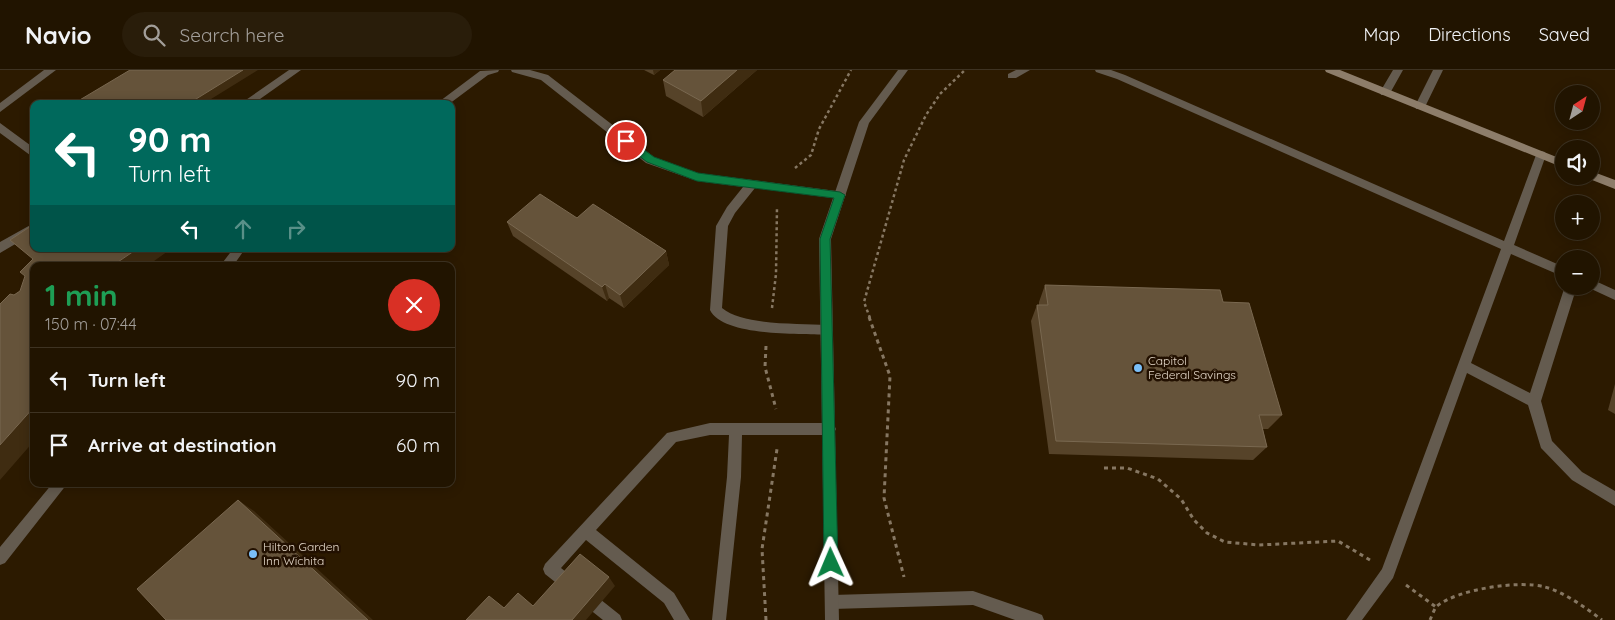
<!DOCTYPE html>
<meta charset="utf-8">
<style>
:root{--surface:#211400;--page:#291d0a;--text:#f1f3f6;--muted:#a29e99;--line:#3e3322}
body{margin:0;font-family:Quicksand,sans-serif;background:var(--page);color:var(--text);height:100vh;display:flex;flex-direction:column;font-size:19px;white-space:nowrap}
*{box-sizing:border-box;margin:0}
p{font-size:16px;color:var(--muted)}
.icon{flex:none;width:28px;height:28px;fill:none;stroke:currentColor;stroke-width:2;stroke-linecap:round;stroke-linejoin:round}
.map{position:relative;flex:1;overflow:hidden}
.panel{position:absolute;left:30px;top:192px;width:425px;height:225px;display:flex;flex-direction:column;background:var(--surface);border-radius:10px;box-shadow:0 2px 12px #0003,0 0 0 1px var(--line)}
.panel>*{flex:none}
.hud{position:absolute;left:30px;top:30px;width:425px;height:152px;border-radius:10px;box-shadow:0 2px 12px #0003,0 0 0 1px var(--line);background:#00695c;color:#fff;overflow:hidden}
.needle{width:32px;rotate:36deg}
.buttons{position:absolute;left:1555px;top:15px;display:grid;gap:10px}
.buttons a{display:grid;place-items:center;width:45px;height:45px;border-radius:50%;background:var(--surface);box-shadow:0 2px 12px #0003,0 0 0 1px var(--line);font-size:25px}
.pin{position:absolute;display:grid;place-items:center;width:42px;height:42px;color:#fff;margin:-21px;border:2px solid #fff;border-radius:50%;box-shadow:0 1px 5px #0007}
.me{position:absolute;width:55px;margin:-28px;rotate:359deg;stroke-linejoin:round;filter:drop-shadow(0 0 4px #0008)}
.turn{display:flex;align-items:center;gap:18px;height:105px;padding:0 15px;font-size:22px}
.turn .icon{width:65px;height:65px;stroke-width:2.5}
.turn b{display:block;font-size:35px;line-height:42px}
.lanes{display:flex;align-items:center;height:48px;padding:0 15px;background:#0003;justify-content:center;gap:25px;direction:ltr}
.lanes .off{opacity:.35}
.round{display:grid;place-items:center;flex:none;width:52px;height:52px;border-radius:26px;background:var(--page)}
.headline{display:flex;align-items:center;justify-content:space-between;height:85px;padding:0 15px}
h1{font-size:30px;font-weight:800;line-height:38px;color:#1e9e55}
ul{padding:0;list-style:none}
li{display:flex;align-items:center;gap:15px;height:65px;padding:0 15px;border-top:1px solid var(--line)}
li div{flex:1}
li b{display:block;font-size:19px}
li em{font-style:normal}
header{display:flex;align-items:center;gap:30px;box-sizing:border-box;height:70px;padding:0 25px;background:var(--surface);border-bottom:1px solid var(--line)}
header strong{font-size:24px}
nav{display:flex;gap:28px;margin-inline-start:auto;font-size:18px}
.search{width:350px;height:45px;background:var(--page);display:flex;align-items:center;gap:12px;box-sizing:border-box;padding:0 18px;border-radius:28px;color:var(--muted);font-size:19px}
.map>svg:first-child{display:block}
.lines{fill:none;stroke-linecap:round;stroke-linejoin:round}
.path-far1{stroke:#867762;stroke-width:2.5;stroke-dasharray:3 3;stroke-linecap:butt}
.path{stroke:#867762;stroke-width:3;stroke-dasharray:4 4;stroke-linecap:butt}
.lane{fill:#645b4f;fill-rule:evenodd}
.street{fill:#645b4f;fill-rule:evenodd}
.secondary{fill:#8d7d6a;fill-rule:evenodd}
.wall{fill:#564329}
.shaded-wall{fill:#3f2c11}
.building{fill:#65533a;stroke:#796850}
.route{fill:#0b8043;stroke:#07532c}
.poi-dot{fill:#7abff8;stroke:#221000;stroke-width:2}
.labels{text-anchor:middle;stroke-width:5;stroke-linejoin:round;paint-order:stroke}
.poi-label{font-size:12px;fill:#e3d7c8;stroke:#221000;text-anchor:start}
</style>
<header>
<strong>Navio</strong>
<div class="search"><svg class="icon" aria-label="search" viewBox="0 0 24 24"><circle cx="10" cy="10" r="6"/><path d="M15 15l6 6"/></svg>Search here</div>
<nav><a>Map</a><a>Directions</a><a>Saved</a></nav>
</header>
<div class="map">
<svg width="1615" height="550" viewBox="0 0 1615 550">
<rect width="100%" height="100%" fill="#2c1a00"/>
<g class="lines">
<path class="path-far1" d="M795,98L811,85L819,59L851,0
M772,238L776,204L777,137
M870,248L864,232L904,90L926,45L940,24L965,0"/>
<path class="path" d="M869,247L890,306L884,428L904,507
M766,276L765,297L776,339
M1104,398H1127L1158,409L1181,429L1194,450L1207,463L1225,472L1259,475L1338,471L1370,490
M1406,515L1436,537
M766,550L762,479L777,379
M1430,550C1432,546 1434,539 1437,536C1458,519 1519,510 1545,517C1564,522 1586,538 1602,550"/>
<path class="lane" d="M44,0H56L0,42V33Z
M289,0H301L253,34H240Z
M499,0L498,2L488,5L449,34H436L480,1Z
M511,0H530L548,5L654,87L698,103L844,122L846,125L844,128L840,129L755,118L735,143L728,156L722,238C744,256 798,253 827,255L831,256L833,260L831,264L827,265C800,263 723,267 710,240L716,156L727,137L743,117L697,111L646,93L541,10L512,2Z
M1016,0H1030L1016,8H1008V4Z
M1095,0H1111L1125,5L1504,171L1536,85L1541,81L1545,82L1546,85L1514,175L1564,197V207L1511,184L1471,293L1530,323L1565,216H1577L1541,331L1552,371L1582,402L1615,421V436L1572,410L1541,378L1528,335L1467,303L1393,508L1362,550H1346L1382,499L1501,179L1117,9L1096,2Z
M1393,0H1403L1389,25H1381L1380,22Z
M1433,0H1443L1424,39H1416L1415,36Z
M0,53L34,78V88L0,63Z
M34,153V163L0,183V172Z
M233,179H245L233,196H220Z
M1591,209L1615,220V230L1587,217L1591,216Z
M710,353H829L834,355L836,359L834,363L829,365H742L741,407L726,550H712L727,407L729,365H710L676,372L596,460L674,523L690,550H674L664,533L586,470L561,498L620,545L622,550H603L545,504L543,499L545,494L667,363Z
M52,414H67L5,493L0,495V477Z
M973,521L1037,543L1042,545L1044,550H1015L973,535L832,539L827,537L825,532L827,527L832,525Z"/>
<path class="street" d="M898,0H908L869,53L831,169L839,550H825L819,169L859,52Z"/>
<path class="secondary" d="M1325,0H1340L1564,90V98L1326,2Z
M1591,101L1615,110V119L1587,108L1586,106H1591Z"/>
</g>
<path class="wall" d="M644,0H660L654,5Z
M757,0L703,47L666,26L663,10Z
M577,148L666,181L669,195L624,238L609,228L607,231L513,166L507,152Z
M1045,215L1223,232L1282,345L1268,359H1263L1267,377L1253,390L1049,384L1031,251L1037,235H1039V232Z
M1615,314V344L1608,340Z"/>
<path class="shaded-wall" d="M243,0H258L203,34H188Z
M653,0H660L654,5Z
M737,0H757L703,47L701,31Z
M137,179H171L147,196H112Z
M666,181L669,195L624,238L620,225Z
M605,214L609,228L607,231L602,217Z
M34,337V371L0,410V375Z
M238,430L254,441L373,550H368Z
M609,507L615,516L586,550H572Z"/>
<path class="building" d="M130,0H243L188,34H73Z
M675,0H737L701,31L663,10Z
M540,124L577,148L593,134L666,181L620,225L605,214L602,217L507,152Z
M34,154V179H137L112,196H34V337L0,375V234L10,224L14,225L20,221L25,206L20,202L33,189L10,170Z
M1045,215L1220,220L1223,232L1249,233L1282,345H1259L1267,377L1056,371L1037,235H1048Z
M238,430L368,550H166L137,519Z
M580,484L609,507L572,550H466L489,526L504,538L518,523L533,536Z"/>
<path class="route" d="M626,67L654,87L698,103L840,122L845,125L830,169L838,493L836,498L831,500L826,498L824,493L820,169L834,128L697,111L647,92L622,73L621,71Z"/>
<g class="poi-dot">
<circle cx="1138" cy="298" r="5"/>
<circle cx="253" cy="484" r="5"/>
</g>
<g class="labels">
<g class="poi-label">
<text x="1148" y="295">Capitol<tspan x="1148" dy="14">Federal Savings</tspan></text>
<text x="263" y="481">Hilton Garden<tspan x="263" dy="14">Inn Wichita</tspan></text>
</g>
</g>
</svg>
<div class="buttons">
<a><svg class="needle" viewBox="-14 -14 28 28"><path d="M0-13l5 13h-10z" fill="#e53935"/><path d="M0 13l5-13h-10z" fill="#a29e99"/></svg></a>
<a><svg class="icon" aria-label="sound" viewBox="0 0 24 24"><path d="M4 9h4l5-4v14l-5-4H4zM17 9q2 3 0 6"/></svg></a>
<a>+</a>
<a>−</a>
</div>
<div class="pin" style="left:626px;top:71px;background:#d93025"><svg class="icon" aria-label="arrive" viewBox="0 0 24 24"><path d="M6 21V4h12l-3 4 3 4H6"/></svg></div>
<svg class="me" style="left:831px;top:493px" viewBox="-20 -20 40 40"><path d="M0-17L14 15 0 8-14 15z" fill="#0b8043" stroke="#fff" stroke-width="4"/></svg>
<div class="hud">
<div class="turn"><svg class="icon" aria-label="left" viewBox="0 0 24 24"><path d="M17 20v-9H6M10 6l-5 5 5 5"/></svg><div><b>90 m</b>Turn left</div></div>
<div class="lanes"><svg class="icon" aria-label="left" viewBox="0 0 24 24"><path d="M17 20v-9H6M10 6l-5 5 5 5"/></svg><svg class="icon off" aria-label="ahead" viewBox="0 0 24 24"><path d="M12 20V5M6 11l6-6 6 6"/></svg><svg class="icon off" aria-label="right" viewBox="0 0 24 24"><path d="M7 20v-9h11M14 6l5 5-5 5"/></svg></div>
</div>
<section class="panel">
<div class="headline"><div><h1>1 min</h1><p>150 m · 07:44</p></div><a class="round" style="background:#d93025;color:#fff"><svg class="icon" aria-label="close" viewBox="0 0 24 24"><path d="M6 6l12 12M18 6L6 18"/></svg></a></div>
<ul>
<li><svg class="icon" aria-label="left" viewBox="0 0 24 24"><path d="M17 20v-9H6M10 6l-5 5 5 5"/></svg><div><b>Turn left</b></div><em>90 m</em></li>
<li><svg class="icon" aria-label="arrive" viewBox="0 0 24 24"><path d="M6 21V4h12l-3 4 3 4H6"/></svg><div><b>Arrive at destination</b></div><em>60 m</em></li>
</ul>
</section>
</div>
